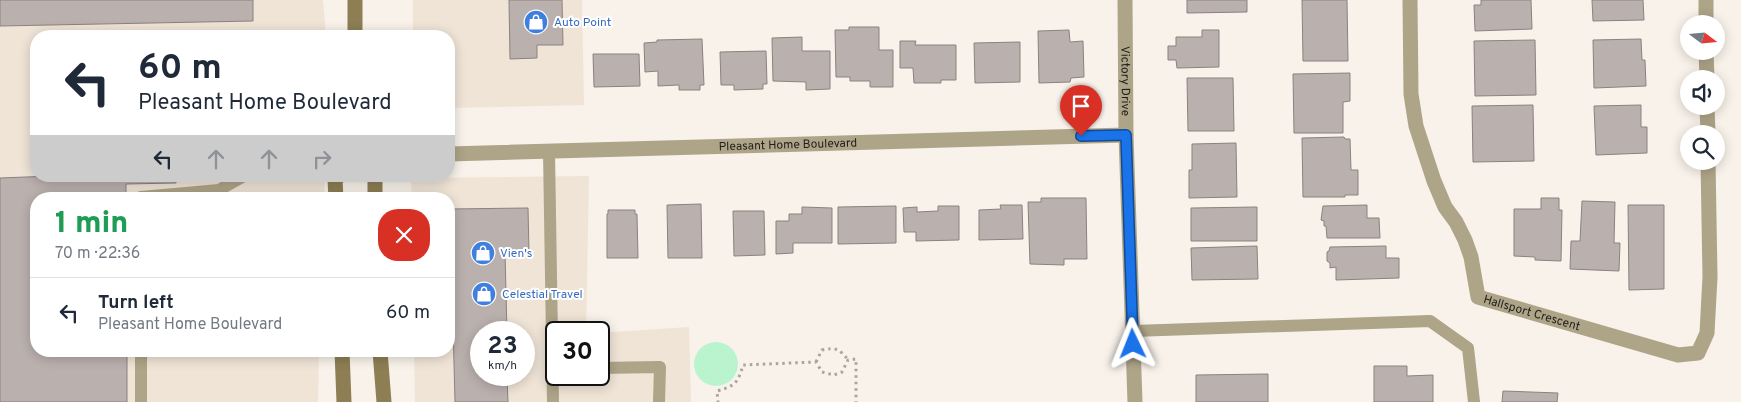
<!DOCTYPE html>
<meta charset="utf-8">
<style>
:root{--surface:#fff;--page:#f6f6f7;--text:#1f2937;--muted:#747a83;--line:#e0e1e3}
body{margin:0;font-family:Overpass,sans-serif;background:var(--page);color:var(--text);height:100vh;display:flex;flex-direction:column;font-size:19px;white-space:nowrap}
*{box-sizing:border-box;margin:0}
p{font-size:16px;color:var(--muted)}
.icon{flex:none;width:28px;height:28px;fill:none;stroke:currentColor;stroke-width:2;stroke-linecap:round;stroke-linejoin:round}
.map{position:relative;flex:1;overflow:hidden}
.details{position:absolute;left:30px;top:192px;width:425px;height:165px;display:flex;flex-direction:column;background:var(--surface);border-radius:20px;box-shadow:0 2px 12px #0003}
.details>*{flex:none}
.hud{position:absolute;left:30px;top:30px;width:425px;height:152px;border-radius:20px;box-shadow:0 2px 12px #0003;background:#fff;color:var(--text);overflow:hidden}
.needle{width:32px;rotate:106deg}
.buttons{position:absolute;left:1680px;top:15px;display:grid;gap:10px}
.buttons a{display:grid;place-items:center;width:45px;height:45px;border-radius:50%;background:var(--surface);box-shadow:0 2px 12px #0003;font-size:25px}
.speed{position:absolute;left:470px;top:321px;display:flex;gap:10px;font-size:25px;font-weight:700;text-align:center}
.speed>*{display:grid;place-content:center;width:65px;height:65px;border-radius:50%;background:var(--surface);box-shadow:0 2px 12px #0003;line-height:1}
.speed small{font-size:12px;font-weight:400}
.speed .limit{border:2px solid #111;border-radius:8px;background:#fff;color:#111}
.pin{position:absolute;display:grid;place-items:center;width:42px;height:42px;color:#fff;margin:-51px -21px;border-radius:50% 50% 50% 0;rotate:-45deg;box-shadow:0 0 5px #0007}
.pin .icon{rotate:45deg}
.me{position:absolute;width:55px;margin:-28px;rotate:358deg;stroke-linejoin:round;filter:drop-shadow(0 0 4px #0008)}
.turn{display:flex;align-items:center;gap:18px;height:105px;padding:0 25px;font-size:22px}
.turn .icon{width:65px;height:65px;stroke-width:2.5}
.turn b{display:block;font-size:35px;line-height:42px}
.lanes{display:flex;align-items:center;height:48px;padding:0 25px;background:#0003;justify-content:center;gap:25px;direction:ltr}
.lanes .off{opacity:.35}
.round{display:grid;place-items:center;flex:none;width:52px;height:52px;border-radius:20px;background:var(--page)}
.headline{display:flex;align-items:center;justify-content:space-between;height:85px;padding:0 25px}
h1{font-size:30px;font-weight:800;line-height:38px;color:#1e9e55}
ul{padding:0;list-style:none}
li{display:flex;align-items:center;gap:15px;height:70px;padding:0 25px;border-top:1px solid var(--line)}
li div{flex:1}
li b{display:block;font-size:19px}
li em{font-style:normal}
.map>svg:first-child{display:block}
.built{fill:#efe4d6;fill-rule:evenodd}
.green{fill:#baf4cf}
.building{fill:#bab0ad;stroke:#8b827f}
.lines{fill:none;stroke-linecap:round;stroke-linejoin:round}
.path{stroke:#a8a49e;stroke-width:3;stroke-dasharray:2.5 4;stroke-linecap:butt}
.lane{stroke:#aea488;stroke-width:12}
.street{stroke:#aea488;stroke-width:15}
.secondary{stroke:#8d7e54;stroke-width:15}
.route-casing{stroke:#114b97;stroke-width:12}
.route{stroke:#1a73e8;stroke-width:9}
.labels{text-anchor:middle;stroke-width:4;stroke-linejoin:round;paint-order:stroke}
.shop-label{font-size:12px;fill:#366cbe;stroke:#fff;text-anchor:start}
.street-label{font-size:12px;fill:#22201d;stroke:#fff}
</style>
<div class="map">
<svg width="1741" height="402" viewBox="0 0 1741 402">
<rect width="100%" height="100%" fill="#f8f2ea"/>
<path class="built" d="M0,0H323L326,36H36V176H325L324,199H36V351H319L318,402H0Z
M413,0H582L584,105L449,108V36H413Z
M589,176L586,332H556V375H599V333L689,327L691,402H415L414,351H449V199H412L411,178ZM481,332H524V375H481Z"/>
<path class="green" d="M694 364a22 22 0 1 1 44 0a22 22 0 1 1-44 0Z"/>
<path class="building" d="M0,0H253V21L0,26Z
M509,0H562L563,45H537V58L510,59Z
M1187,0H1247V12L1187,13Z
M1302,0H1347L1348,61H1303Z
M1481,0H1531L1532,29L1475,31L1474,5H1481Z
M1592,0H1643L1644,20L1593,21Z
M849,27H879V50H893V87H870V81H850V77H836L835,30H849Z
M1069,30L1070,42L1083,41L1084,77L1071,78L1070,82L1039,83L1038,31Z
M1202,30H1219V67L1177,68L1176,60H1168V46H1176V37H1202Z
M802,37V51H830V89L806,90V82L773,81L772,38Z
M702,39L704,85H700V90H679V85L658,86V71L645,72L644,43L657,42V40Z
M1641,39L1642,60H1645L1646,86L1594,88L1593,40Z
M1535,40L1536,95L1475,96L1474,41Z
M900,41H916L915,45H956V80H941V83H914L913,68H900Z
M1020,42V82L975,83L974,43Z
M766,51L767,84H763V89L734,90V85H721L720,52Z
M593,54H639L640,86L594,87Z
M1350,73V101L1343,102V133H1294L1293,74Z
M1187,78H1233L1234,131H1188Z
M1533,105L1534,161L1473,162L1472,106Z
M1641,105V127H1647V153L1596,155L1594,106Z
M1344,137L1345,139H1350L1351,170H1358V195H1345V197H1303L1302,138Z
M1236,143L1237,197L1189,198V170H1192V144Z
M52,176H176V183L126,184V199H36V351H127V402H0V178Z
M1041,198H1086L1087,259H1064V265L1030,264L1028,202H1041Z
M1541,198H1559V210H1562L1561,261L1535,260V257L1514,256V209H1541Z
M1582,201L1615,202L1614,243H1620L1619,271L1570,269L1571,241H1580Z
M701,204L702,258H668L667,205Z
M1000,205H1022L1023,239L979,240V210L1001,209Z
M1367,205V218H1379L1380,238H1327L1326,226H1324V221L1321,220L1323,206Z
M1628,205H1664V289L1629,290Z
M896,206V243L838,244V207Z
M938,206H959V240L916,241V232H904L903,208L917,207V212L938,211Z
M802,207L832,208V243H793V253L776,254V221H789V214H802Z
M1257,207V241H1191V208Z
M528,208L529,253H505L507,332H481V375H507L508,402H455L450,209Z
M608,210H635V214H637L638,258H607V214H608Z
M733,211H764L765,255L734,256Z
M1257,246L1258,279L1192,280L1191,248Z
M1386,246V258H1399V278L1336,280V267L1330,268V263L1327,261V252L1329,251L1330,247Z
M1374,366H1407V376L1433,375V402H1374Z
M1268,374V402H1196V375Z
M1503,391L1558,393L1557,402H1502Z"/>
<g class="lines">
<path class="path" d="M816,362L822,350C835,347 840,349 848,360
M719,402H718L717,391C735,386 738,383 743,365L816,362L822,372L834,375L842,372L848,360L856,359V402"/>
<path class="lane" d="M549,151L553,402
M141,199V197L219,190L244,176
M1133,331L1430,321L1468,348L1474,402
M141,351V402
M599,368L660,367L659,402"/>
<g class="street">
<path id="s1" d="M1125,0L1126,135L1135,402"/>
<path id="s2" d="M1410,0L1411,94L1416,126L1434,181L1445,207L1456,222L1465,240L1471,257L1478,297L1678,355L1698,353L1707,333L1710,277L1708,161"/>
<path d="M1706,0V24"/>
<path d="M1706,51L1707,79"/>
<path d="M1707,106L1708,134"/>
<path id="s3" d="M449,154L1126,135"/>
</g>
<path class="secondary" d="M355,0V36
M375,176V199
M336,199L335,180L339,176
M342,351L344,402
M380,351L384,402"/>
</g>
<g class="lines">
<g class="route-casing">
<path id="route" d="M1081,136L1126,135L1133,344"/>
</g>
<use href="#route" class="route"/>
</g>
<defs>
<g id="shop-disc" transform="scale(1.25)"><circle r="9.5" fill="#3f7fe0" stroke="#fff"/><path d="M-5-2.5h2.3a2.7 3.5 0 0 1 5.4 0H5L5.5 6h-11ZM-1.5-2.5h3a1.5 2.3 0 0 0-3 0Z" fill="#fff"/></g>
</defs>
<g fill-rule="evenodd">
<use href="#shop-disc" x="536" y="22"/>
<use href="#shop-disc" x="483" y="253"/>
<use href="#shop-disc" x="484" y="294"/>
</g>
<g class="labels">
<g class="shop-label">
<text x="554" y="26">Auto Point</text>
<text x="500" y="257">Vien's</text>
<text x="502" y="298">Celestial Travel</text>
</g>
<g class="street-label">
<text dy="4" stroke="none"><textPath href="#s1" startOffset="81">Victory Drive</textPath></text>
<text dy="4" stroke="none"><textPath href="#s3" startOffset="339">Pleasant Home Boulevard</textPath></text>
<text dy="4" stroke="none"><textPath href="#s2" startOffset="366">Hallsport Crescent</textPath></text>
</g>
</g>
</svg>
<div class="buttons">
<a><svg class="needle" viewBox="-14 -14 28 28"><path d="M0-13l5 13h-10z" fill="#e53935"/><path d="M0 13l5-13h-10z" fill="#747a83"/></svg></a>
<a><svg class="icon" aria-label="sound" viewBox="0 0 24 24"><path d="M4 9h4l5-4v14l-5-4H4zM17 9q2 3 0 6"/></svg></a>
<a><svg class="icon" aria-label="search" viewBox="0 0 24 24"><circle cx="10" cy="10" r="6"/><path d="M15 15l6 6"/></svg></a>
</div>
<div class="speed"><div>23<small>km/h</small></div><div class="limit">30</div></div>
<div class="pin" style="left:1081px;top:136px;background:#d93025"><svg class="icon" aria-label="arrive" viewBox="0 0 24 24"><path d="M6 21V4h12l-3 4 3 4H6"/></svg></div>
<svg class="me" style="left:1133px;top:344px" viewBox="-20 -20 40 40"><path d="M0-17L14 15 0 8-14 15z" fill="#1a73e8" stroke="#fff" stroke-width="4"/></svg>
<div class="hud">
<div class="turn"><svg class="icon" aria-label="left" viewBox="0 0 24 24"><path d="M17 20v-9H6M10 6l-5 5 5 5"/></svg><div><b>60 m</b>Pleasant Home Boulevard</div></div>
<div class="lanes"><svg class="icon" aria-label="left" viewBox="0 0 24 24"><path d="M17 20v-9H6M10 6l-5 5 5 5"/></svg><svg class="icon off" aria-label="ahead" viewBox="0 0 24 24"><path d="M12 20V5M6 11l6-6 6 6"/></svg><svg class="icon off" aria-label="ahead" viewBox="0 0 24 24"><path d="M12 20V5M6 11l6-6 6 6"/></svg><svg class="icon off" aria-label="right" viewBox="0 0 24 24"><path d="M7 20v-9h11M14 6l5 5-5 5"/></svg></div>
</div>
<section class="details">
<div class="headline"><div><h1>1 min</h1><p>70 m · 22:36</p></div><a class="round" style="background:#d93025;color:#fff"><svg class="icon" aria-label="close" viewBox="0 0 24 24"><path d="M6 6l12 12M18 6L6 18"/></svg></a></div>
<ul>
<li><svg class="icon" aria-label="left" viewBox="0 0 24 24"><path d="M17 20v-9H6M10 6l-5 5 5 5"/></svg><div><b>Turn left</b><p>Pleasant Home Boulevard</p></div><em>60 m</em></li>
</ul>
</section>
</div>
